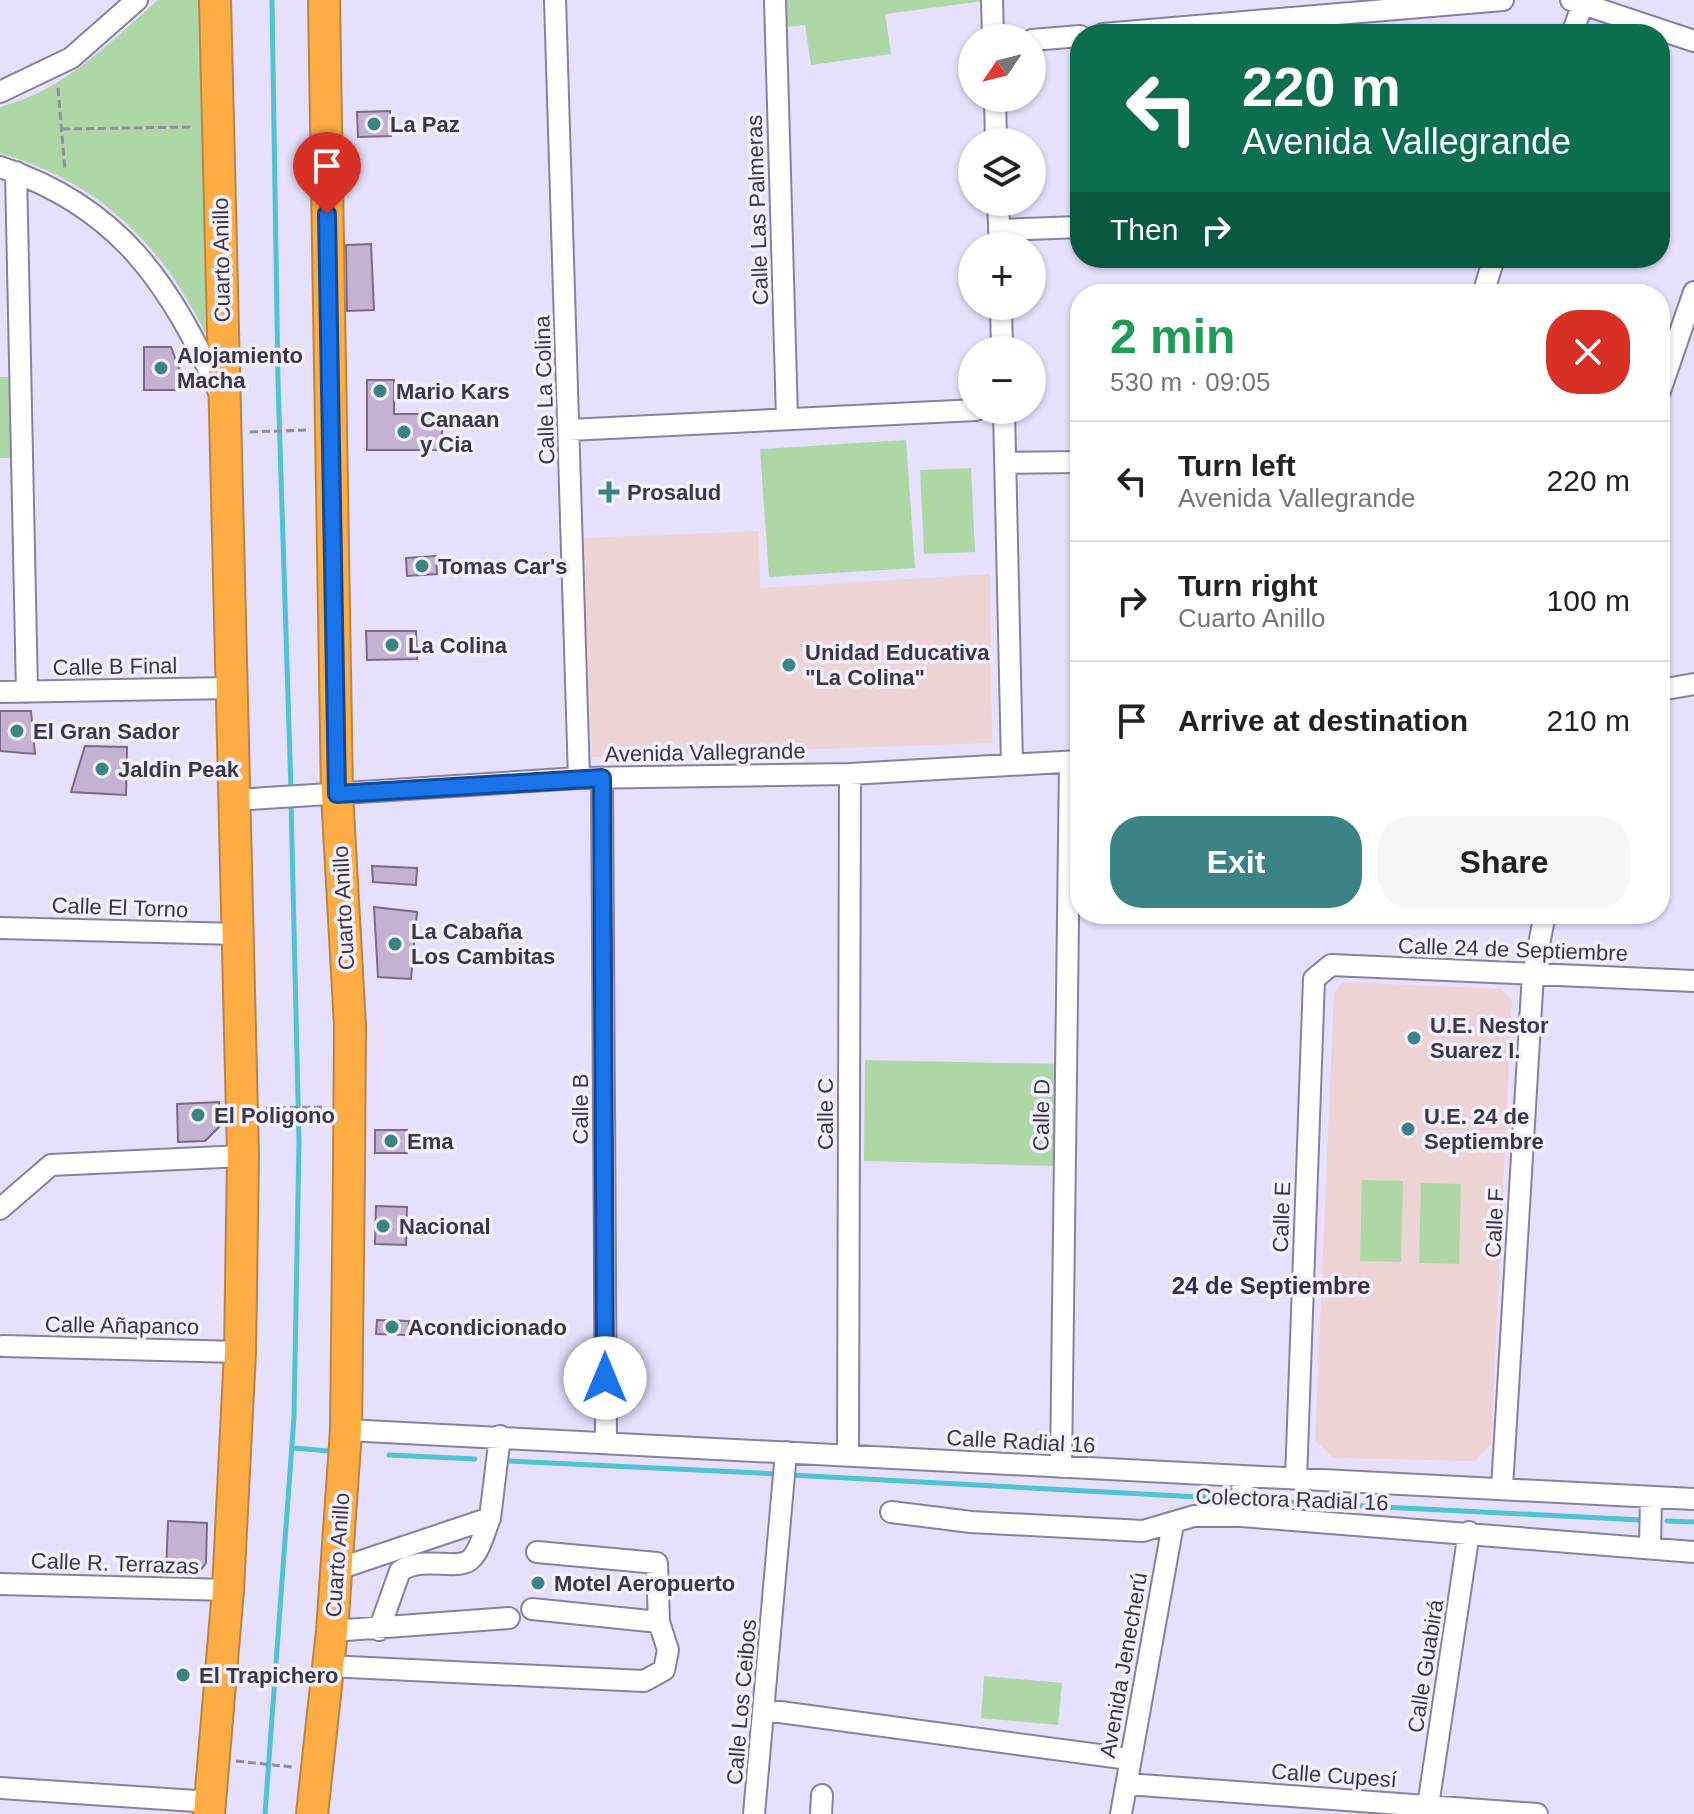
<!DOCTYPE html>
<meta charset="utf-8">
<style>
:root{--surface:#fff;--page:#f6f6f6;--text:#222;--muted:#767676;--line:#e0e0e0;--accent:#3b8384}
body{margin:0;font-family:Helvetica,sans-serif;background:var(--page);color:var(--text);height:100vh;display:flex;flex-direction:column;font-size:30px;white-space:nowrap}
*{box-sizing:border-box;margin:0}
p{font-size:26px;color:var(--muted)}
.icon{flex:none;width:44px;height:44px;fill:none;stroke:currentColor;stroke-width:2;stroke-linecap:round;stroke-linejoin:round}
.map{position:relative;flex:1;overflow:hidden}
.sheet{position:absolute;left:1070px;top:284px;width:600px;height:640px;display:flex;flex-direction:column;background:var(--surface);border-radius:32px;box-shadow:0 2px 6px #0004}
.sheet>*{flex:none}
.top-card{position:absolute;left:1070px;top:24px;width:600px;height:244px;border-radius:32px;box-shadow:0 2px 6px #0004;background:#0b6e4f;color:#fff;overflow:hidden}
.needle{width:52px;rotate:235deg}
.tools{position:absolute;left:958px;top:24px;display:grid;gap:16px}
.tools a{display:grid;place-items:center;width:88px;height:88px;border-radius:50%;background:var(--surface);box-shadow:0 2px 6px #0004;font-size:40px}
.pin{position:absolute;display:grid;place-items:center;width:68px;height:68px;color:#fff;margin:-82px -34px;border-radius:50% 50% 50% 0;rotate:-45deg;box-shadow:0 0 8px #0007}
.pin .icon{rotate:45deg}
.me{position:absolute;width:88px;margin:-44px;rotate:0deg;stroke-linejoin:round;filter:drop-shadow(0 0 6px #0008)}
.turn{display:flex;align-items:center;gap:28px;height:168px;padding:0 40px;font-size:36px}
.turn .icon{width:104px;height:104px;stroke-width:2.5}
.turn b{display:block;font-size:56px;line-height:68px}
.then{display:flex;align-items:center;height:76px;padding:0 40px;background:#0003;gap:16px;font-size:30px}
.round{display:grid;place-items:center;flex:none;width:84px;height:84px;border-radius:32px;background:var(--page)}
.overview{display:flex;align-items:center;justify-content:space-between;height:136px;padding:0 40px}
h1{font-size:48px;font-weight:700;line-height:60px;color:#1e9e55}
.cta{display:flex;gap:16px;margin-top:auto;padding:16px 40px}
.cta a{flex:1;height:92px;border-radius:32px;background:var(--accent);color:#fff;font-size:32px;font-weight:700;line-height:92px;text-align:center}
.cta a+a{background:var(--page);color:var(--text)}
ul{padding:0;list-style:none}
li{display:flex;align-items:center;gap:24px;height:120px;padding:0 40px;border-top:2px solid var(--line)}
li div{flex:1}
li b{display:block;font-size:30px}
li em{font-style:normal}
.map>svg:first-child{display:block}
.education{fill:#eed3d4}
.green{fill:#add8a5}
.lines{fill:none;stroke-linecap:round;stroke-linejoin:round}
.stream{stroke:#50c3d5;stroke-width:5}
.building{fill:#c4b2d3;stroke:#7b6a88;stroke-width:2}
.minor-casing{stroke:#8880a1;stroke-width:24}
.highway-casing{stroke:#ba8445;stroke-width:34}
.path{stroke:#918da2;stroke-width:3;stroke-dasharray:8 4;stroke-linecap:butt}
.minor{stroke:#fff;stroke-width:20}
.highway{stroke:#fead44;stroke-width:30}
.route-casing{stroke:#114b97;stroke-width:20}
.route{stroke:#1a73e8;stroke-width:14}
.poi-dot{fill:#3b8384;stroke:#f3effe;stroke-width:3}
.labels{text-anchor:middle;stroke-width:7;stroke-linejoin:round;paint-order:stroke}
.poi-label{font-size:22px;font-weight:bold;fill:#3b3846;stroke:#f3effe;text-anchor:start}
.street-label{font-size:22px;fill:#3b3846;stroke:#f3effe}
.neighbourhood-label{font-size:24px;font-weight:bold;fill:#362e4a;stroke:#f3effe}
</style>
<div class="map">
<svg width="1694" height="1814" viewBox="0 0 1694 1814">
<rect width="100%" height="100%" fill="#e6e0fd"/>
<path class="education" d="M759,531L760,588L990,574L992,743L592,757L583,538Z
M1343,982L1501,989L1512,1000L1491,1444L1475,1461L1334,1458L1315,1441L1334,993Z"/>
<path class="green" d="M158,0H201L206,334C160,242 100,183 0,153V107C64,91 110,42 158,0Z
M784,0H984V1L885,14L891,54L811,65L805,25L785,27Z
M0,377H9L12,458H0Z
M906,440L915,568L769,577L760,449Z
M971,468L975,552L924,554L920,470Z
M865,1060L1059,1064L1057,1166L864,1161Z
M1362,1180L1403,1181L1401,1262L1360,1261Z
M1421,1183L1461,1184L1459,1264L1419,1263Z
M984,1676L1062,1683L1058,1725L981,1718Z"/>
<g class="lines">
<path class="stream" d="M272,0L278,381L291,791
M293,1448L329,1451
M389,1455L475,1459
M508,1461L777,1474
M791,1475L1236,1499
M1246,1500L1641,1520
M1667,1521L1694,1522
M265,1814L294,1417L299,1141L291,801"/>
</g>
<path class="building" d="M390,111L391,136L358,137L357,112Z
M371,244L374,310L347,311L346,245Z
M144,347H171L187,390H144Z
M367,380H394V414H442V450H367Z
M436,556L437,574L407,576L406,558Z
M366,631H416L417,659L367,660Z
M0,711H31L35,754L0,751Z
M85,746L127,747L126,795L71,792Z
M372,866L417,868L416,885L373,882Z
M374,907L417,912L411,979L378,977Z
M219,1102L220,1126L205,1141L178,1142L177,1104Z
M375,1130H407V1153H375Z
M376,1206L407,1207L406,1245L375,1244Z
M377,1320L409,1321L408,1335L376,1334Z
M168,1521L207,1523L206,1563L198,1574L166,1573Z"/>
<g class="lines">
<g class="minor-casing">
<path id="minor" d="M555,0L579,778
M775,0L787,418
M992,0L993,38
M1571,0L1694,41
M1103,34L1503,0
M1572,34L1584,0
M1032,40L1080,36
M0,92L71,58L137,0
M995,98L996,142
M0,167C120,207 170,284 220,394
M16,172L27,692
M998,202L1000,246
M999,230L1080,227
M1483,294L1494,258
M1001,306L1002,350
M1660,391L1694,292
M1004,410L1012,764
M569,430L976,410
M1006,463L1080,462
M1660,690L1694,684
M0,692L232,688
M602,778L606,1441
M235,800L579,778L850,774L1080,761
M0,928L238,934
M0,1209L51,1165L243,1156
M3,1346L240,1352
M346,1430L1694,1499
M848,1455L850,774
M1061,1467L1070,762
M1296,1479L1314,979L1331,965L1694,981
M1502,1488L1533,974L1545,914
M891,1512L971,1522L1143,1531L1194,1516H1241L1694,1552
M1241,1516L1243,1476
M1650,1548L1651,1498
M335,1570L490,1518L500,1436
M0,1584L228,1590
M532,1609L659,1622
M379,1630L400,1571C425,1554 459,1573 472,1558C481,1548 485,1530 490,1518
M332,1631L509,1618
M328,1666L644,1681L664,1670L668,1650L659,1622L657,1563L537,1552
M765,1710L1129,1759
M1127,1784L1537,1814
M0,1788L211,1802
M1428,1806L1469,1532
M754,1814L786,1452
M821,1814L822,1795
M1121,1814L1173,1524"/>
</g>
<g class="highway-casing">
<path id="highway" d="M209,1814L228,1590L240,1352L243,1156L215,0
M312,1814L332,1631L346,1430L349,1169L350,1026L337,794L324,0"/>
</g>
<path class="path" d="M58,88L65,171
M62,129L193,127
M250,432L306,430
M266,1108L326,1107
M236,1761L292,1767"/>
<use href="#minor" class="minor"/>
<use href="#highway" class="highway"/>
</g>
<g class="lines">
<g class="route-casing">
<path id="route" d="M327,214L337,794L602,778L605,1378"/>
</g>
<use href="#route" class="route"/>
</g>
<g class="poi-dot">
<circle cx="374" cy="124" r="8"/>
<circle cx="161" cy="368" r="8"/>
<circle cx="380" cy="391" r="8"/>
<circle cx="404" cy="432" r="8"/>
<path d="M605 480h8v8h8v8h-8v8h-8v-8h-8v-8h8z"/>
<circle cx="422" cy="566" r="8"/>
<circle cx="392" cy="645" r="8"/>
<circle cx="789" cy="665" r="8"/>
<circle cx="17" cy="731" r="8"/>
<circle cx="102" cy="769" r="8"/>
<circle cx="395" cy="944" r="8"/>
<circle cx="1414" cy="1038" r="8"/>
<circle cx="198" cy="1115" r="8"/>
<circle cx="1408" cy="1129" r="8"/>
<circle cx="391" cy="1141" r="8"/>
<circle cx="383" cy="1226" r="8"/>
<circle cx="392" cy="1327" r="8"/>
<circle cx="538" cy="1583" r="8"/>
<circle cx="183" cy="1675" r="8"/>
</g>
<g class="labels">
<g class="poi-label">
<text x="390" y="132">La Paz</text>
<text x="177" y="363">Alojamiento<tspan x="177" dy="25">Macha</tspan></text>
<text x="396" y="399">Mario Kars</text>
<text x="420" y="427">Canaan<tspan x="420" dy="25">y Cia</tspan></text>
<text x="627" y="500">Prosalud</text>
<text x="438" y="574">Tomas Car's</text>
<text x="408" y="653">La Colina</text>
<text x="805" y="660">Unidad Educativa<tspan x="805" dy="25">"La Colina"</tspan></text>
<text x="33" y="739">El Gran Sador</text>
<text x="118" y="777">Jaldin Peak</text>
<text x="411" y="939">La Cabaña<tspan x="411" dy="25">Los Cambitas</tspan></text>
<text x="1430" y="1033">U.E. Nestor<tspan x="1430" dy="25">Suarez I.</tspan></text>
<text x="214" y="1123">El Poligono</text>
<text x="1424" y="1124">U.E. 24 de<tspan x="1424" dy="25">Septiembre</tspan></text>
<text x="407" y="1149">Ema</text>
<text x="399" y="1234">Nacional</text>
<text x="408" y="1335">Acondicionado</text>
<text x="554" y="1591">Motel Aeropuerto</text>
<text x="199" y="1683">El Trapichero</text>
</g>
<g class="street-label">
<text transform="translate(757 210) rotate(-92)" y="8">Calle Las Palmeras</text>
<text transform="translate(221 260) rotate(-91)" y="8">Cuarto Anillo</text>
<text transform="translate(544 390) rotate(-92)" y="8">Calle La Colina</text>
<text transform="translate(115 666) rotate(-1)" y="8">Calle B Final</text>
<text transform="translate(705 752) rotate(-1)" y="8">Avenida Vallegrande</text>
<text transform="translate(120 907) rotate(2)" y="8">Calle El Torno</text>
<text transform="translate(343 908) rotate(-93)" y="8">Cuarto Anillo</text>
<text transform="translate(1513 949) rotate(2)" y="8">Calle 24 de Septiembre</text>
<text transform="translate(580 1109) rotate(-90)" y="8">Calle B</text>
<text transform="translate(825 1114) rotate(-90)" y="8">Calle C</text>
<text transform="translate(1041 1115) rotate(-89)" y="8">Calle D</text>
<text transform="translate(1281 1217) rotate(-88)" y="8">Calle E</text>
<text transform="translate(1494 1223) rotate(-87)" y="8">Calle F</text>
<text transform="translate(122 1325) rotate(1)" y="8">Calle Añapanco</text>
<text transform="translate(1021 1441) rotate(3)" y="8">Calle Radial 16</text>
<text transform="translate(1292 1499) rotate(2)" y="8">Colectora Radial 16</text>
<text transform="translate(337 1555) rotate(-86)" y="8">Cuarto Anillo</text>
<text transform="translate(115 1563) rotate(2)" y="8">Calle R. Terrazas</text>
<text transform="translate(1123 1665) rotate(-80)" y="8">Avenida Jenecherú</text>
<text transform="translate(1425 1666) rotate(-81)" y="8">Calle Guabirá</text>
<text transform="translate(741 1702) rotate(-85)" y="8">Calle Los Ceibos</text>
<text transform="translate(1334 1775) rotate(4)" y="8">Calle Cupesí</text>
</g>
<g class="neighbourhood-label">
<text x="1271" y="1294">24 de Septiembre</text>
</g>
</g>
</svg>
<div class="tools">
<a><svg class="needle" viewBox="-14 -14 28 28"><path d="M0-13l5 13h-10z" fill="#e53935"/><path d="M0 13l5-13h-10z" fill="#767676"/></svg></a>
<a><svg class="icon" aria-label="layers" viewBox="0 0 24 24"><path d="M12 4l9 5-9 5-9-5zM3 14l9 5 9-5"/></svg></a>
<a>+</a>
<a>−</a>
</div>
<div class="pin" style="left:327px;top:214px;background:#d93025"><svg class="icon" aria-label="arrive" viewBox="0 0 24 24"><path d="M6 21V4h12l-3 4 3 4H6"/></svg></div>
<svg class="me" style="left:605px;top:1378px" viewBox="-20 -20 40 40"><circle r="19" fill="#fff"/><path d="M0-13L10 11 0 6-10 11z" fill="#1a73e8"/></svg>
<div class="top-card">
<div class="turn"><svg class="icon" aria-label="left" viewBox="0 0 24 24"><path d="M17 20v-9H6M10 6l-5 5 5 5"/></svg><div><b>220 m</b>Avenida Vallegrande</div></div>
<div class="then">Then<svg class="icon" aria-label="right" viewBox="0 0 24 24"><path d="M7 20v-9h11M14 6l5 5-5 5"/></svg></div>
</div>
<section class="sheet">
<div class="overview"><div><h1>2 min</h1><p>530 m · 09:05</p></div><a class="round" style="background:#d93025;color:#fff"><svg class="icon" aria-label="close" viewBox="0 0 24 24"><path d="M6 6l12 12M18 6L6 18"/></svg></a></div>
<ul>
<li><svg class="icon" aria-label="left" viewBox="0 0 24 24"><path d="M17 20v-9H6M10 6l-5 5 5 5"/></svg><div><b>Turn left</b><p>Avenida Vallegrande</p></div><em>220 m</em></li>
<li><svg class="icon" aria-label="right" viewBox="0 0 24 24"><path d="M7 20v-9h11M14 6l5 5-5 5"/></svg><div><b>Turn right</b><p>Cuarto Anillo</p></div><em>100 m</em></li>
<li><svg class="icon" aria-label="arrive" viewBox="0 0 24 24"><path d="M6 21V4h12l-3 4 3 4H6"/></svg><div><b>Arrive at destination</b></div><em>210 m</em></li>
</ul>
<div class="cta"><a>Exit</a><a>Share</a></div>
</section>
</div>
